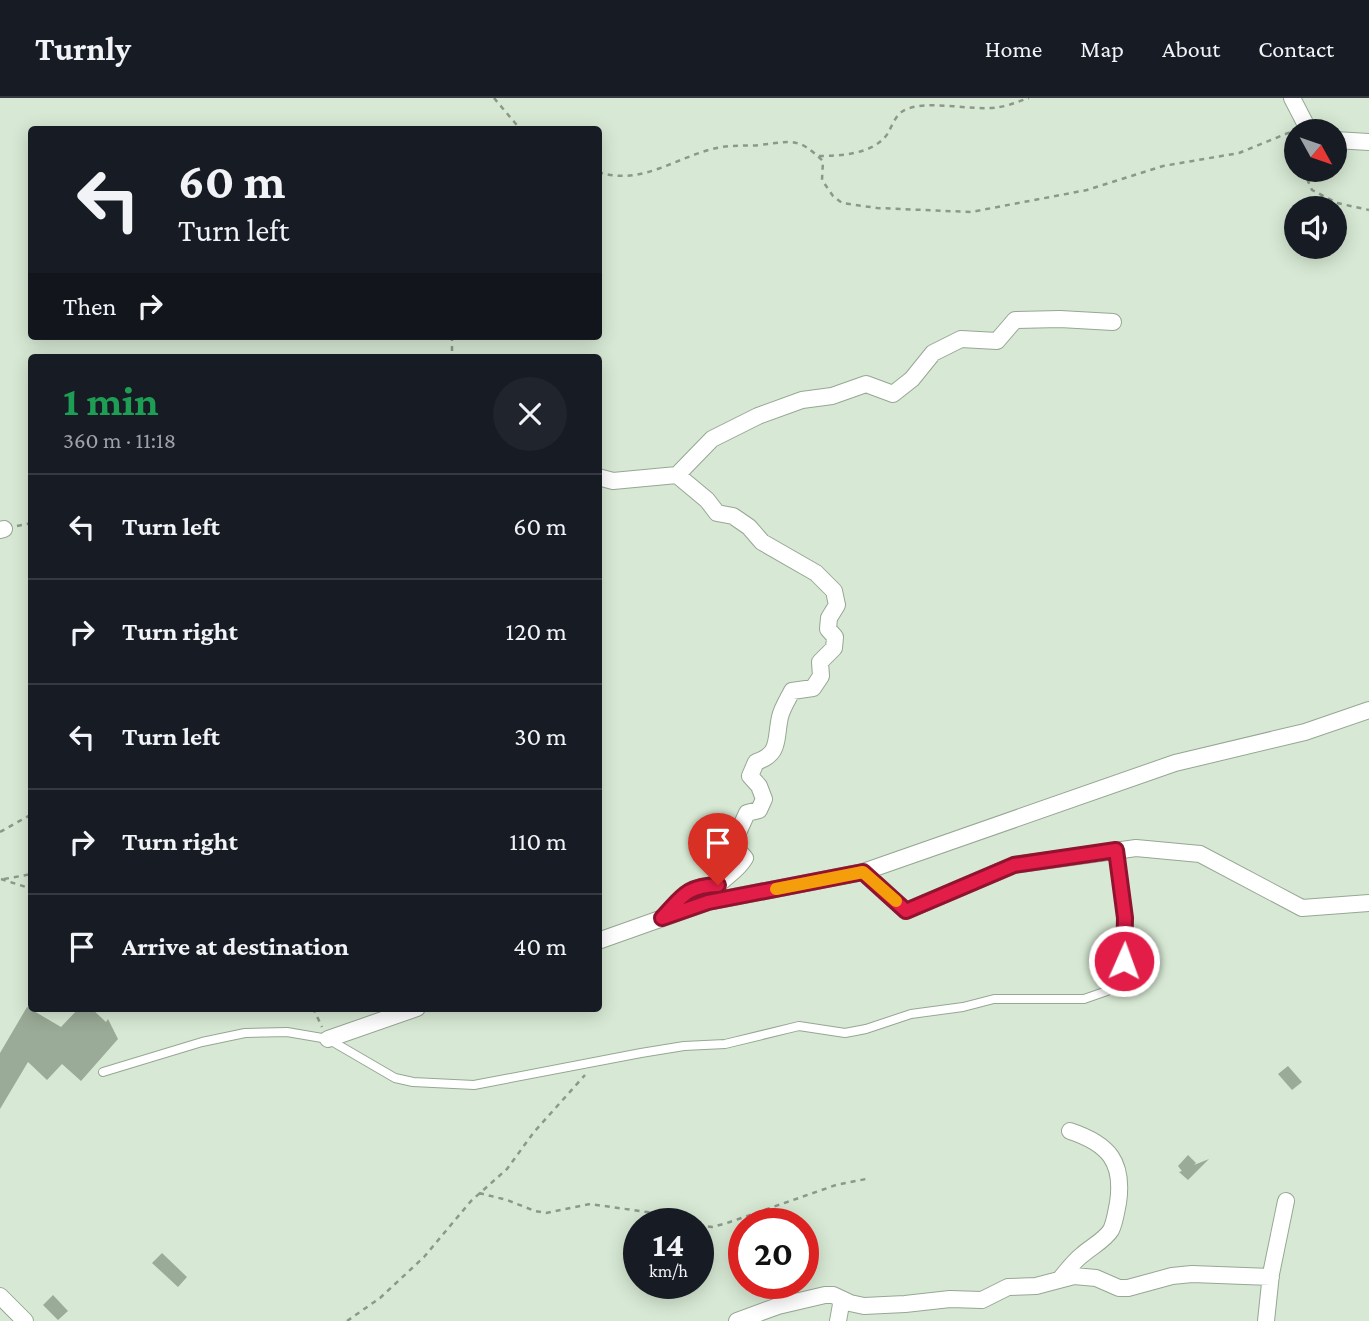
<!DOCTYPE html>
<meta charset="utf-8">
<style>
:root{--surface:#171b24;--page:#20242c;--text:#f1f3f6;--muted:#9ea1a6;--line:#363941}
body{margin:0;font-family:"Crimson Pro",serif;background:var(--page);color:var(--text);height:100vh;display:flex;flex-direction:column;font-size:26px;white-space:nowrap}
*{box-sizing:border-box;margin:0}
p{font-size:23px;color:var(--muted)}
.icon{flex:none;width:38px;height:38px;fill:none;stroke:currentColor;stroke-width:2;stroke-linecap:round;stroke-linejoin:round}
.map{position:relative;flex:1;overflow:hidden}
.side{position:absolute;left:28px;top:256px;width:574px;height:658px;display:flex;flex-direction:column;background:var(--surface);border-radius:7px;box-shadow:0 4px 18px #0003}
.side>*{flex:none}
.banner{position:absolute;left:28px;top:28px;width:574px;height:214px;border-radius:7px;box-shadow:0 4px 18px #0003;background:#171b24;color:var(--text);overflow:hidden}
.needle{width:46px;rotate:130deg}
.fabs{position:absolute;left:1284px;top:21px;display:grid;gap:14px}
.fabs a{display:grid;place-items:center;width:63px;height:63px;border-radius:50%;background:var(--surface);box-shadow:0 4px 18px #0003;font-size:35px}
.speed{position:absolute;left:623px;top:1110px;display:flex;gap:14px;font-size:35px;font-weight:700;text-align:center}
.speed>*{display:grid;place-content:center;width:91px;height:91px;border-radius:50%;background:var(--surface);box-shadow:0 4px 18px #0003;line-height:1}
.speed small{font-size:18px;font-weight:400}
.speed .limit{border:10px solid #d22;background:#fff;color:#111}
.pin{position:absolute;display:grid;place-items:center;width:60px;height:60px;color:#fff;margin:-72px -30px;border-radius:50% 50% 50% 0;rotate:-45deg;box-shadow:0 0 7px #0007}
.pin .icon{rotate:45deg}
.me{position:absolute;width:77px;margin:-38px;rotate:2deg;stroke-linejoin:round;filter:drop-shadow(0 0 5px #0008)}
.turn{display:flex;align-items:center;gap:24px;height:147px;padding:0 35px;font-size:32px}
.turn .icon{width:91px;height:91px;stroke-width:2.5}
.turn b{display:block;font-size:49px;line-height:60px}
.then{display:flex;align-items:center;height:66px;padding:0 35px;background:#0003;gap:14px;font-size:26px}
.round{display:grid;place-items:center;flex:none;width:74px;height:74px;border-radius:37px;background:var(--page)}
.overview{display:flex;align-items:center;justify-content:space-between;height:119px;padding:0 35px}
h1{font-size:42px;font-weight:700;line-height:52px;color:#1e9e55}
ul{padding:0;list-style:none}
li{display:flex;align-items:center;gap:21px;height:105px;padding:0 35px;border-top:2px solid var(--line)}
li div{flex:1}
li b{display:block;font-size:26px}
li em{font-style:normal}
header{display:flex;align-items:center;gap:42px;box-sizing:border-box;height:98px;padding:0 35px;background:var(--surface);border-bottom:2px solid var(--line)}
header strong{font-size:33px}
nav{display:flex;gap:38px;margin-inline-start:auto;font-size:24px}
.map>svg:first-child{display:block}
.building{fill:#9aab97}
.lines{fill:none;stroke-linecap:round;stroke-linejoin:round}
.lane-casing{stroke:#96a793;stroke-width:10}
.street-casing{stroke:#96a793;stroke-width:18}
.path{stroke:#8c998a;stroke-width:2.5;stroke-dasharray:5 5;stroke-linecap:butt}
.lane{stroke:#fff;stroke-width:8}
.street{stroke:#fff;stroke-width:16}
.route-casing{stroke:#92132f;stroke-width:18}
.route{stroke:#e11d48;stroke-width:12}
.slow{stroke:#f59e0b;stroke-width:12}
</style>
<header>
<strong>Turnly</strong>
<nav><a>Home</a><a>Map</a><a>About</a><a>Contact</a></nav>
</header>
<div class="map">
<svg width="1369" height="1223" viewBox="0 0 1369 1223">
<rect width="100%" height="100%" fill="#d7e9d4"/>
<path class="building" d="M27,909L61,929L79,910H91L106,924L108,921L118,941L81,983L62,966L47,982L28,964L0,1011V955Z
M1288,968L1302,984L1292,992L1278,976Z
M1188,1057L1196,1065L1194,1067L1209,1061L1188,1082L1179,1074L1182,1073L1178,1068Z
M162,1155L187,1179L178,1189L152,1165Z
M53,1197L68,1213L58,1222L43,1207Z"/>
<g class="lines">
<g class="lane-casing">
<path id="lane" d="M103,974L202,944L245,935L287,934L328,941L395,980L413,984L474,987L641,955L684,948L725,946L799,928L845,935L866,931L911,916L963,909L994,901H1084L1107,893L1113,887L1124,864L1125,820L1117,752"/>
</g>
<g class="street-casing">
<path id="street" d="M1292,0L1307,29
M1335,42L1369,44
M598,379L613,383L677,377L712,341L758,318L802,302L832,298L866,286L893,296L912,281L933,255L961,241L997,243L1015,222L1060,221L1113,224
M0,432L4,431
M863,774L1175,665L1305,634L1369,612
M665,817C685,797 688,788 718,787C728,777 738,772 745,760L736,750L737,737L747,715L759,712L764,701L759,688L750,678L756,664C781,656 775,641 780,619C782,610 788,601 792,593L813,590L821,578L820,564L834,550L835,539L828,531L829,520L837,507L834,493L816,475L762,444L749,429L733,418L717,415L707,402L677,377
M598,843L708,804L863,774L906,813L1014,767L1136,750L1200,756L1302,810L1369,805
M328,941L417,910
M1060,1181C1067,1173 1073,1164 1082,1157C1091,1149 1105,1142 1111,1132C1115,1124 1116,1114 1118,1105C1124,1064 1109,1046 1070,1033
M0,1198L25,1223
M737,1223L778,1208L825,1197H833L850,1205L864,1208L905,1206L950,1201L982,1202L1008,1189L1036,1188L1074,1178L1096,1180L1119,1190H1128L1172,1178L1192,1176L1271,1179
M838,1223L842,1201
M1266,1223L1271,1176L1286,1103"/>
</g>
<path class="path" d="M494,0L521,32
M819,58C841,58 875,56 888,35C892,28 895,18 903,13C925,0 974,14 999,9C1009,8 1019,3 1029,0
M1303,72L1312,92L1337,105L1369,112
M598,74C644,89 679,56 722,49C734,47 747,48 760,47C793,43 798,39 823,63L822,82L833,98L842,105L877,110L971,114L1087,92L1163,68L1239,55L1293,33
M452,238V259
M17,428L32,425
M0,734L32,716
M1,781L32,791
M4,781L32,776
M313,910L322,929
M479,1095L507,1102L535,1113L546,1115L590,1106L654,1115L692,1125
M698,1127L712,1129L727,1125L836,1087L866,1081
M347,1223L380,1200L424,1159L471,1103L507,1071L534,1034L585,977"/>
<use href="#lane" class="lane"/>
<use href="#street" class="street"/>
</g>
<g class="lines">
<g class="route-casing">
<path id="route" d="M718,787C686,788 682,799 662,820L708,804L863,774L906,813L1014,767L1116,752L1125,820L1124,863"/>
</g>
<use href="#route" class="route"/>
<path class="slow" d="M776,791L863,774L896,803"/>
</g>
</svg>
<div class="fabs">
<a><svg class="needle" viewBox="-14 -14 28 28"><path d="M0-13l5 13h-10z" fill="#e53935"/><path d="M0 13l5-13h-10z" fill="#9ea1a6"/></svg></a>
<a><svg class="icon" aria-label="sound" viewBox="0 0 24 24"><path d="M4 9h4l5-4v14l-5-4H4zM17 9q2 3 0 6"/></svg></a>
</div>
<div class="speed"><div>14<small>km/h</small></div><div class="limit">20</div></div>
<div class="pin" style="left:718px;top:787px;background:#d93025"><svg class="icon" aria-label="arrive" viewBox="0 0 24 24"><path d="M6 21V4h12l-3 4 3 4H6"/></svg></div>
<svg class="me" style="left:1124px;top:863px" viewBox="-20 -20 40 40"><circle r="17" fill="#e11d48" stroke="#fff" stroke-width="3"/><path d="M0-11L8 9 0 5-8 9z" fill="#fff"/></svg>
<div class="banner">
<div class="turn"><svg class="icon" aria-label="left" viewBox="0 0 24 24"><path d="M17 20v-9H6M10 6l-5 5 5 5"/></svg><div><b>60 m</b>Turn left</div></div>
<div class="then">Then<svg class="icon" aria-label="right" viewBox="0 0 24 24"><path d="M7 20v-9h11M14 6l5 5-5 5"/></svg></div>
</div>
<section class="side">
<div class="overview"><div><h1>1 min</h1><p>360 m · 11:18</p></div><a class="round"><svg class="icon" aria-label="close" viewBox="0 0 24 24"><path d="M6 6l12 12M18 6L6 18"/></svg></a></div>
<ul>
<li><svg class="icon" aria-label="left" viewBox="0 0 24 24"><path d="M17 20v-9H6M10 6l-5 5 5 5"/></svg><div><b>Turn left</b></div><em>60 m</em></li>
<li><svg class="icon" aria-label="right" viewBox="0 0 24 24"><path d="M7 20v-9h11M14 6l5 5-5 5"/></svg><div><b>Turn right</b></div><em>120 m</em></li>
<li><svg class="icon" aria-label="left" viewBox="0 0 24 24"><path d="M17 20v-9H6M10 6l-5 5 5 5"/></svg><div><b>Turn left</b></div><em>30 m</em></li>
<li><svg class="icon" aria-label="right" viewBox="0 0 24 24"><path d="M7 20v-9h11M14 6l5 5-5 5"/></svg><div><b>Turn right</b></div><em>110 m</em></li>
<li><svg class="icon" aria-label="arrive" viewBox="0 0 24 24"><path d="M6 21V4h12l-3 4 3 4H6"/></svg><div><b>Arrive at destination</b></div><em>40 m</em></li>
</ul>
</section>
</div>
